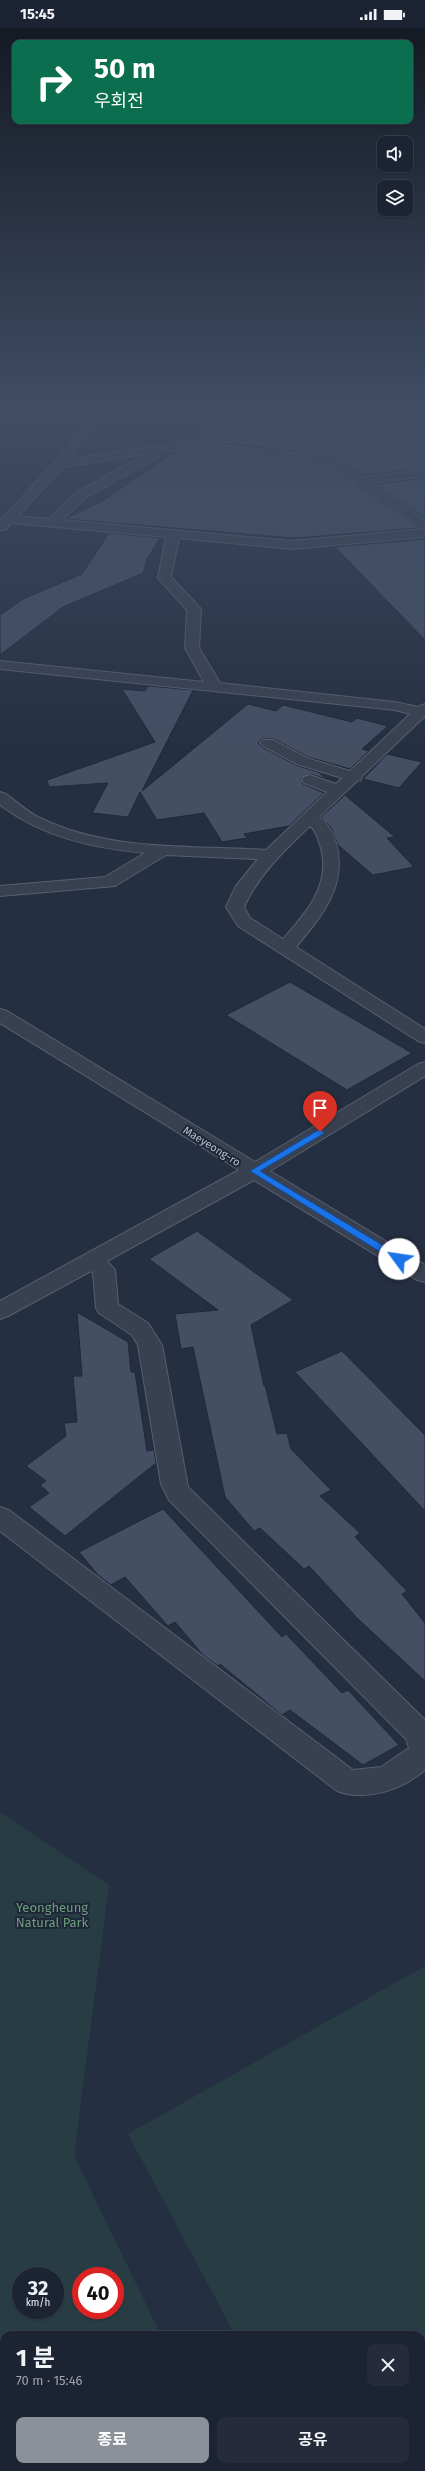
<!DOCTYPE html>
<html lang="ko">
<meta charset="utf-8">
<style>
:root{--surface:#1c2332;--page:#252b3a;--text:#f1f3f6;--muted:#a0a4ac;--line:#3a404d;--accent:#8c9099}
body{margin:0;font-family:"Fira Sans","Noto Sans KR",sans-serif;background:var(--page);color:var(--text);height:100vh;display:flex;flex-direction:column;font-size:15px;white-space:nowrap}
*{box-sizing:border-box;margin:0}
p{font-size:13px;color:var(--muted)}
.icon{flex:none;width:22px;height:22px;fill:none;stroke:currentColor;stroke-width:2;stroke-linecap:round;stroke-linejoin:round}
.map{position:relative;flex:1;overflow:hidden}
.side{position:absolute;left:0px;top:2303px;width:425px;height:140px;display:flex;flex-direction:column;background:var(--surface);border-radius:12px 12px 0 0;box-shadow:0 1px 3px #0004,0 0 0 1px var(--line)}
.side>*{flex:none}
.hud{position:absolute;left:12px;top:12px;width:401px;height:84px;border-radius:8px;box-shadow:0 1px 3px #0004,0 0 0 1px var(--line);background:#0b6e4f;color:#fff;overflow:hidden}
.controls{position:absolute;left:377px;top:108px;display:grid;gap:8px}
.controls a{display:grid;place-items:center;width:36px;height:36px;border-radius:8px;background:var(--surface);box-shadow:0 1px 3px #0004,0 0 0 1px var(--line);font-size:20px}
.speed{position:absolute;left:12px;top:2239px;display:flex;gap:8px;font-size:20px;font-weight:700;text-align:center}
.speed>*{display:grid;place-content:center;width:52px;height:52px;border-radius:50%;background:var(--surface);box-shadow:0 1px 3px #0004,0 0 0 1px var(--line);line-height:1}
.speed small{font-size:10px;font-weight:400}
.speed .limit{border:6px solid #d22;background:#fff;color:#111}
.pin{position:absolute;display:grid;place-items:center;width:34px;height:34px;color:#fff;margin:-41px -17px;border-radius:50% 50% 50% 0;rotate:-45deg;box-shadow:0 0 4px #0007}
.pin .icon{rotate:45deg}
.me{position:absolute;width:44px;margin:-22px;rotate:301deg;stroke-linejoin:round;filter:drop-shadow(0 0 3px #0008)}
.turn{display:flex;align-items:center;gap:14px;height:84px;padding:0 16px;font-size:18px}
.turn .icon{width:52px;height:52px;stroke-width:2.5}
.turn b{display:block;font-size:28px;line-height:34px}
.round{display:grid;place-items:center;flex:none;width:42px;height:42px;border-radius:8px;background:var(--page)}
.summary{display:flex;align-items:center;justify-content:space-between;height:68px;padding:0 16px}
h1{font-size:24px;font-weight:700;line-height:30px}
.primary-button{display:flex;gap:8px;margin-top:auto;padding:8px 16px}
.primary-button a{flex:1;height:46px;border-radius:8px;background:var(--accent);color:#fff;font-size:16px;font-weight:700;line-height:46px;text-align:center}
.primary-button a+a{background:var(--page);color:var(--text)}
.status{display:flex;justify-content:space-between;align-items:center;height:28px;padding:0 20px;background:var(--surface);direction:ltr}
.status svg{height:11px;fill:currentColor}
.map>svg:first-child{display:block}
.green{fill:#273d43;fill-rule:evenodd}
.building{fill:#444f64;stroke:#202839}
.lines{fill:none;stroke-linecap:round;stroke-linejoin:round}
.minor-casing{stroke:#575f6f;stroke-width:2}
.minor{fill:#394151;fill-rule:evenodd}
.route{fill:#1a73e8;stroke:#114b97}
.labels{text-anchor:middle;stroke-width:4;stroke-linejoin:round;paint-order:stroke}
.street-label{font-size:11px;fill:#b6bdcc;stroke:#1e2637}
.near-park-label{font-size:13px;fill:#6c9d7b;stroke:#1e2637}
</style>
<div class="status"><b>15:45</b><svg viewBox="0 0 49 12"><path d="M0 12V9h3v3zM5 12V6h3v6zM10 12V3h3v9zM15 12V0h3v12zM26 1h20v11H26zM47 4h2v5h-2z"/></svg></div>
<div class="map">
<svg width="425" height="2443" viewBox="0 0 425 2443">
<rect width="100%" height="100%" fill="#252f42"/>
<path class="green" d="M0,1784L109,1857L74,2128L161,2307H4V2439H226L228,2443H0ZM21,2248H55V2282H21ZM81,2248H115V2282H81Z
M425,1938V2443H308L306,2439H421V2307H235L128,2106Z"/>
<path class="building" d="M175,379H244L251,383L207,402Z
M308,379H404L406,380L289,396L282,394L277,395L276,399L215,407L262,389Z
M415,387H425V441L363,447L301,405Z
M285,407L311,425L226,415Z
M205,419L216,424L326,436L420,500L295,510L65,491L104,472L177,423Z
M425,450V490L376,456Z
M109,505L160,510L147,531L143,545L63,579L0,627V587L23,571L82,546Z
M425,511V612L335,519Z
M148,658L193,662L142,763L248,676L276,683L283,677L352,694L357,690L388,698L362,721L369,723L350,741L308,729L274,711H262L258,715L262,719L296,737L318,744L327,751L310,746L301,751L303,756L324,765L289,798L244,806L247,810L222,814L204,785L157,792L140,764L128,789L92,785L108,755L49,759L47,752L155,714L122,661L145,663Z
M387,726L422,734L399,760L363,751Z
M345,767L395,809L387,810L414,839L373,847L338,817L331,799L321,789Z
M290,954L412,1025L347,1062L226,987Z
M197,1203L293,1272L251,1297L264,1358L265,1357L277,1406L287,1405L291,1421L331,1462L320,1468L360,1505L355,1509L407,1563L402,1566L425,1595V1653L358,1591L309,1538L304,1541L260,1500L254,1503L225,1469L193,1319L181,1321L175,1286L218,1282L149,1231Z
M77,1284L128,1314L131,1344H135L147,1423L154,1422L156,1435L65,1508L29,1479L49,1465L40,1457L46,1453L26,1438L66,1408L64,1395L77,1394L73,1348H82Z
M342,1323L425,1407V1483L295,1344Z
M163,1481L282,1609L286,1606L342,1665L348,1662L399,1717L363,1737L290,1682L282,1687L220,1636L218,1638L203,1627L175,1594L168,1598L125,1549L111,1557L98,1547L79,1524Z"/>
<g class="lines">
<g class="minor-casing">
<path id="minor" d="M99,379H109L69,431L278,400V396L282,395L289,398L425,379V384L297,404L363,449L425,442V448L372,455L425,492V509L292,521L179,510L171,549L201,581L199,620L220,655L395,674L418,679L425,676V688L362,748L361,752L357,753L319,789C328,795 333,804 336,815C348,857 322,888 296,919L425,1001V1015L418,1013L238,898L226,879L236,858L258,831L166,827L115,858L0,868V858L105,849L145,825C92,820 43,809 0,777V764L6,766C16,773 26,783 38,789C108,824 190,817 266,822L327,764L304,755L302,752L304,749L310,747L336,756L342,750L297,736L263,718L260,715L263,712H273L307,730L350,743L410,686L395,682L0,641V633L204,654L185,620L187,582L158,550L166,509L11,495L5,502H0V493L55,434ZM285,405L316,427L216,417L210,420L216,423L327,435L424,501L292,513L62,492L85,470L160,428V424ZM147,426L77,464L49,491L18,488L63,439ZM310,798C317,803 318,812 321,820C331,857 306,885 283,911L250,890L244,879C259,846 284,823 310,798Z
M276,379H297L292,382L262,388L214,406H206L205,404L255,383Z
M0,981L7,983L255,1134L418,1036L425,1034V1048L270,1143L425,1237V1254L417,1252L254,1152L107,1233L115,1242L118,1276L148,1295L162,1317L188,1459L425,1692V1742C401,1762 367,1774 337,1763L0,1503V1479L9,1482L353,1742L381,1739L409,1720L406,1711L169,1472L161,1456L138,1317L132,1307L99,1285L96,1280L93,1245L91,1243L8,1288L0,1291V1273L239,1142L0,995Z"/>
</g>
<use href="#minor" class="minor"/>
</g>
<linearGradient id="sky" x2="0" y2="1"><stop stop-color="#141a24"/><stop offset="0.53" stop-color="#404d65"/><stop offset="1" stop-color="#404d65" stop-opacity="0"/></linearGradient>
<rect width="425" height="721" fill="url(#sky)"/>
<path class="route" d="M320,1101L324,1104L323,1106L260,1143L402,1229V1233H395L250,1143Z"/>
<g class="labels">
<g class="street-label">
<text transform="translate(212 1118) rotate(32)" y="4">Maeyeong-ro</text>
</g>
<g class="near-park-label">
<text x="52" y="1884">Yeongheung<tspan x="52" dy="15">Natural Park</tspan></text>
</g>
</g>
</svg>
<div class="controls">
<a><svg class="icon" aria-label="sound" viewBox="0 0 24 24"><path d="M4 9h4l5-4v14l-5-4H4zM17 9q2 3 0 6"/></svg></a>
<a><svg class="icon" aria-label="layers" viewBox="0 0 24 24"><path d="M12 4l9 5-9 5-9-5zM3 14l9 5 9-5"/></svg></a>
</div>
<div class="speed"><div>32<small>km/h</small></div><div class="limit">40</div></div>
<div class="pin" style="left:320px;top:1104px;background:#d93025"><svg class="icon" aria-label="arrive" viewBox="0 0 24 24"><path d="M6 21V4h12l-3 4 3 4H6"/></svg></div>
<svg class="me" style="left:399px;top:1231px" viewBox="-20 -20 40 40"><circle r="19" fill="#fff"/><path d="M0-13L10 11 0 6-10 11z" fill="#1a73e8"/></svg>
<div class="hud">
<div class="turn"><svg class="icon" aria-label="right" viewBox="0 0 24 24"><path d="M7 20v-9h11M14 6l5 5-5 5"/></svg><div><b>50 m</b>우회전</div></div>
</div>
<section class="side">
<div class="summary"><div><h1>1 분</h1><p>70 m · 15:46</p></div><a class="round"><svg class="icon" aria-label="close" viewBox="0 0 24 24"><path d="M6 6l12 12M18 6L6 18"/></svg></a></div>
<div class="primary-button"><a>종료</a><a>공유</a></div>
</section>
</div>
